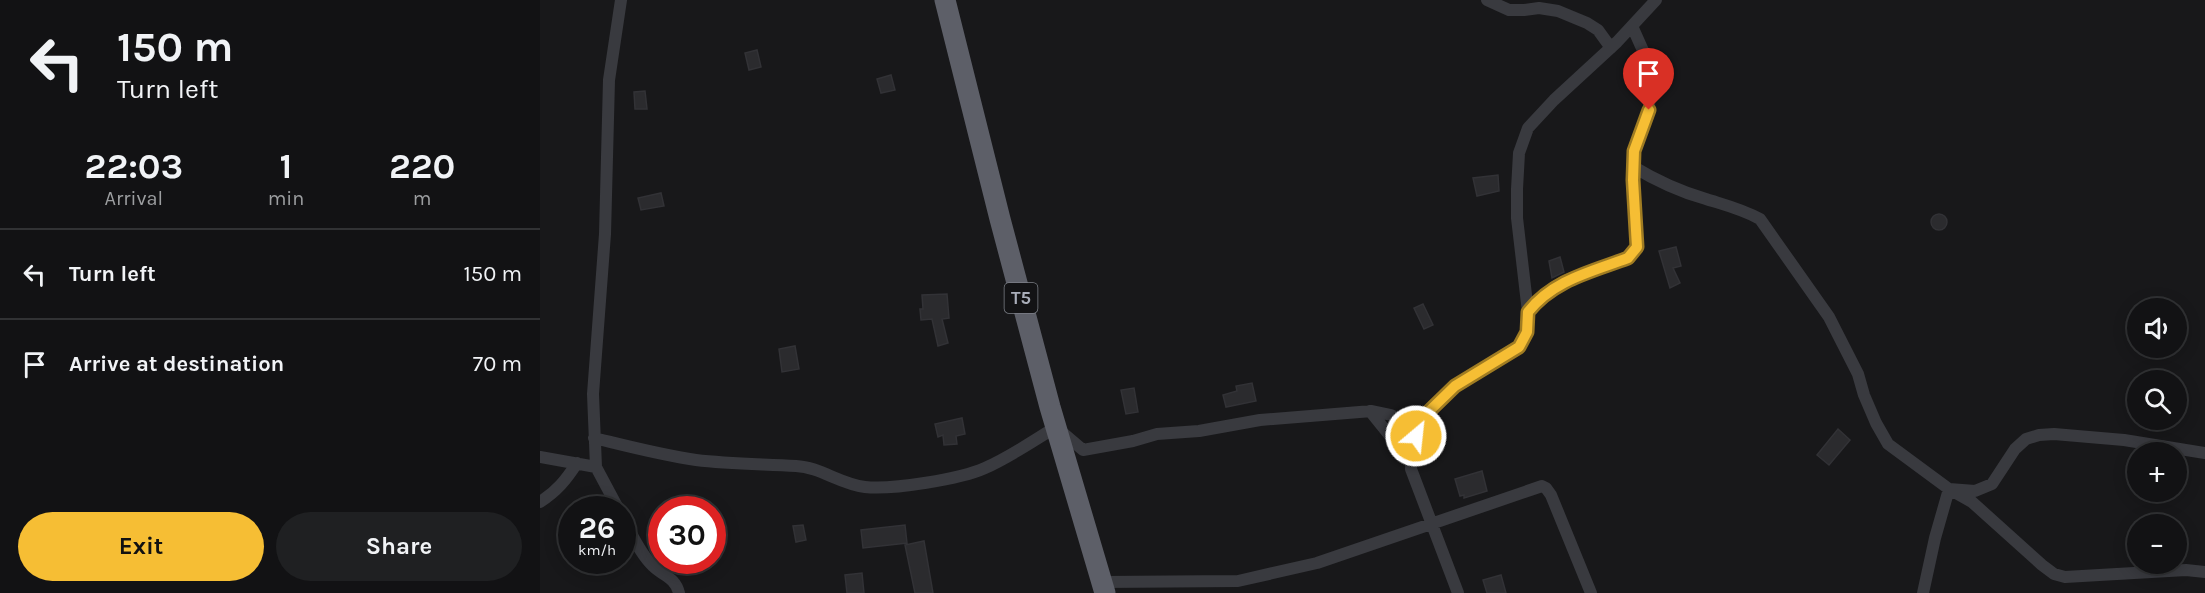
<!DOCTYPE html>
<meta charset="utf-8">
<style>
:root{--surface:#121214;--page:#1f2022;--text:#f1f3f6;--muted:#9c9ea0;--line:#313234;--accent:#f6be34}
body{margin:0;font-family:Karla,sans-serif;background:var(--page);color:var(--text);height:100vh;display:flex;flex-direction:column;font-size:22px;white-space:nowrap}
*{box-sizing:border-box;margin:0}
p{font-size:20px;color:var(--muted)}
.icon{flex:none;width:33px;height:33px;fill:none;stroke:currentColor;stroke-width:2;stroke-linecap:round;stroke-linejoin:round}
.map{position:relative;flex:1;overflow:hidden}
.panel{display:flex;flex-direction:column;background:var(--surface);width:540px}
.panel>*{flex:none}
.banner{background:#121214;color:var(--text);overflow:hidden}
.fabs{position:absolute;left:1587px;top:298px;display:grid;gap:12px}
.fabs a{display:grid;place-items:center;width:60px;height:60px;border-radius:50%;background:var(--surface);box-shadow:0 3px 15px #0003,0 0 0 2px var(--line);font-size:30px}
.speed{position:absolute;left:18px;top:496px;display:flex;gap:12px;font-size:30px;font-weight:700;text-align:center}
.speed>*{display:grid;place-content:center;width:78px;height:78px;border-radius:50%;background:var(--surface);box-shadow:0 3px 15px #0003,0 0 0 2px var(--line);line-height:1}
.speed small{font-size:15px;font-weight:400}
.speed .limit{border:9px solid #d22;background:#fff;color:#111}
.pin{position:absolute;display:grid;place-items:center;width:51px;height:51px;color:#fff;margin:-62px -26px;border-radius:50% 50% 50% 0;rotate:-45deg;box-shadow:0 0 6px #0007}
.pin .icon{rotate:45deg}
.me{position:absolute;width:66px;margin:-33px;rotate:28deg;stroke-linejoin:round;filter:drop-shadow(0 0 4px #0008)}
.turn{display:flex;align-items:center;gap:21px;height:126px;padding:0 18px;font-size:27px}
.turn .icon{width:78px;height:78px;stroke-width:2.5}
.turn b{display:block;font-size:42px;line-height:51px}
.eta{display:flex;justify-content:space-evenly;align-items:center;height:102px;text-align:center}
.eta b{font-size:36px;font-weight:700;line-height:42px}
.button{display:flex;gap:12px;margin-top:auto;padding:12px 18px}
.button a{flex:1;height:69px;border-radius:36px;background:var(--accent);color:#111;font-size:24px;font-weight:700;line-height:69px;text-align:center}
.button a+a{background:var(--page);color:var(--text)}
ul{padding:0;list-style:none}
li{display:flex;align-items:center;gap:18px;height:90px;padding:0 18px;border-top:2px solid var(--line)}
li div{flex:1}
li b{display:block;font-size:22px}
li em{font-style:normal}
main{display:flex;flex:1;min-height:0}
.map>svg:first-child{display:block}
.building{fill:#2b2b2e;stroke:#323236;stroke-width:1.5}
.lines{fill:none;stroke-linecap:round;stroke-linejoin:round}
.minor{stroke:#393a3f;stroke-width:12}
.trunk{stroke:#5d5f68;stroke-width:21}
.route-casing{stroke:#a07c22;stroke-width:15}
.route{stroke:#f6be34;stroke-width:10}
.labels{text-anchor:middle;stroke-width:6;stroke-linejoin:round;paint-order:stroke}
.shield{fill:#131315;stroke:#7d8088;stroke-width:1.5}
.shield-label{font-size:18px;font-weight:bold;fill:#aaaeba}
</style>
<main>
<section class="panel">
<div class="banner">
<div class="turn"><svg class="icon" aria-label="left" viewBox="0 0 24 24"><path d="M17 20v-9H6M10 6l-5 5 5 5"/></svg><div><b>150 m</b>Turn left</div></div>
</div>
<div class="eta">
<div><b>22:03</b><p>Arrival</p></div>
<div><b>1</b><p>min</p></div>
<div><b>220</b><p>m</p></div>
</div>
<ul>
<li><svg class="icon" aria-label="left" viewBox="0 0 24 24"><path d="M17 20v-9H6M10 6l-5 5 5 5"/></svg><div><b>Turn left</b></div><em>150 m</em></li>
<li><svg class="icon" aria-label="arrive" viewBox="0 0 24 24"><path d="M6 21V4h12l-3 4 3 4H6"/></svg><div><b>Arrive at destination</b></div><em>70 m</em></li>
</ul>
<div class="button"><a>Exit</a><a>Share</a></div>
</section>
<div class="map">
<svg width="1665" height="593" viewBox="0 0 1665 593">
<rect width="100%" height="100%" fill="#18181a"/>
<path class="building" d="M217,50L221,67L209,70L205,53Z
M351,75L355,90L341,93L337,79Z
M105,91L107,109H95L94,92Z
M958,175L959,191L937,196L933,178Z
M121,193L124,206L101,210L98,198Z
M1391 222a8 8 0 1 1 16 0a8 8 0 1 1-16 0Z
M1136,247L1141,266L1133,268L1140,283L1130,288L1119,251Z
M1020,257L1024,272L1012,278L1009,261Z
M407,294L409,318L402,319L408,343L398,346L392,319L381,320L380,309H383L382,295Z
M883,304L893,325L884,329L874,308Z
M255,346L259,369L242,372L239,349Z
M712,383L716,401L686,407L683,395L697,391L696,386Z
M594,388L598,412L586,414L581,390Z
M422,418L425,434L416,436L417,444L404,445L403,435L398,437L395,424Z
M1298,429L1310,440L1289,465L1277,455Z
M942,471L947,491L924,498V495L920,496L915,479Z
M263,525L266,540L256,542L253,526Z
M365,525L367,543L323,548L321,530Z
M384,541L393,593H375L365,545Z
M322,573L324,593H307L305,575Z
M961,575L966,593H947L943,580Z"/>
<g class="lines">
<path class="minor" d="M947,0L969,10H984L999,8L1018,11L1047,23L1058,30L1071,48
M1092,166C1115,180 1141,192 1166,199C1185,205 1202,209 1220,219L1289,317L1318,374L1324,395L1336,423L1348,444L1409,489L1432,502L1502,565L1514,574L1525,577L1646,570L1665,572
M988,312C998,299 1010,288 1025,281C1044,271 1086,266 1097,247L1093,180L1094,151L1109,110L1110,80L1109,64L1092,26
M830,411L871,462
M54,438C87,446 121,455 156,460C189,464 222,464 256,466C280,467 300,484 325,487C352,490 421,479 445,468C470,457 493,441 516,427L543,450L593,441L617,434L659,431L720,420L832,411L851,415L863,421L880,420
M0,457L56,467
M0,502C17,491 26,480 37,463
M79,510L56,467L53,394L65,234L69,80L81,0
M82,517C91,532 100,554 113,566C123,576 135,577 139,593
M562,582L698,581L777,563L1002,486L1006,488L1011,495L1051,593
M918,593L871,469L872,454L880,420L915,386L979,347L987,332L988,312L977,218V189L979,153L988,128L1014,100L1077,42L1116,0
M1383,593L1395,538L1409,489L1435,491L1452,484L1475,449L1486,439L1499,435L1514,434L1584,440L1665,453"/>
<path class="trunk" d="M405,0L460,219L510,407L565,593"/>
</g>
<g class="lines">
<g class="route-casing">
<path id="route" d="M876,436L880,420L915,386L979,347L987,332L988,312C1013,280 1051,272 1088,258L1097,247L1093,180L1094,151L1109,110"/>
</g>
<use href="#route" class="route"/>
</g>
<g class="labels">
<rect class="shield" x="464.5" y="283" width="33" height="30" rx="4.5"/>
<g class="shield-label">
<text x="481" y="304">T5</text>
</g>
</g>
</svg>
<div class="fabs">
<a><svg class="icon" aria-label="sound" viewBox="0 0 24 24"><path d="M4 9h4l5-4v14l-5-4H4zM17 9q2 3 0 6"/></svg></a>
<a><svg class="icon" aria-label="search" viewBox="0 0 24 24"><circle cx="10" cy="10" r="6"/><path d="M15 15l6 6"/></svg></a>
<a>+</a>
<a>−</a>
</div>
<div class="speed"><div>26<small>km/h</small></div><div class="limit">30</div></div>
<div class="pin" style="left:1109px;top:110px;background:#d93025"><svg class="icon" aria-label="arrive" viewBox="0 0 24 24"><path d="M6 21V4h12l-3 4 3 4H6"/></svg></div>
<svg class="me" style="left:876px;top:436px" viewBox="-20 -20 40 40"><circle r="17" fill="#f6be34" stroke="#fff" stroke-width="3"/><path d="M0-11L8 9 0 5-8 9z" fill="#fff"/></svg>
</div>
</main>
